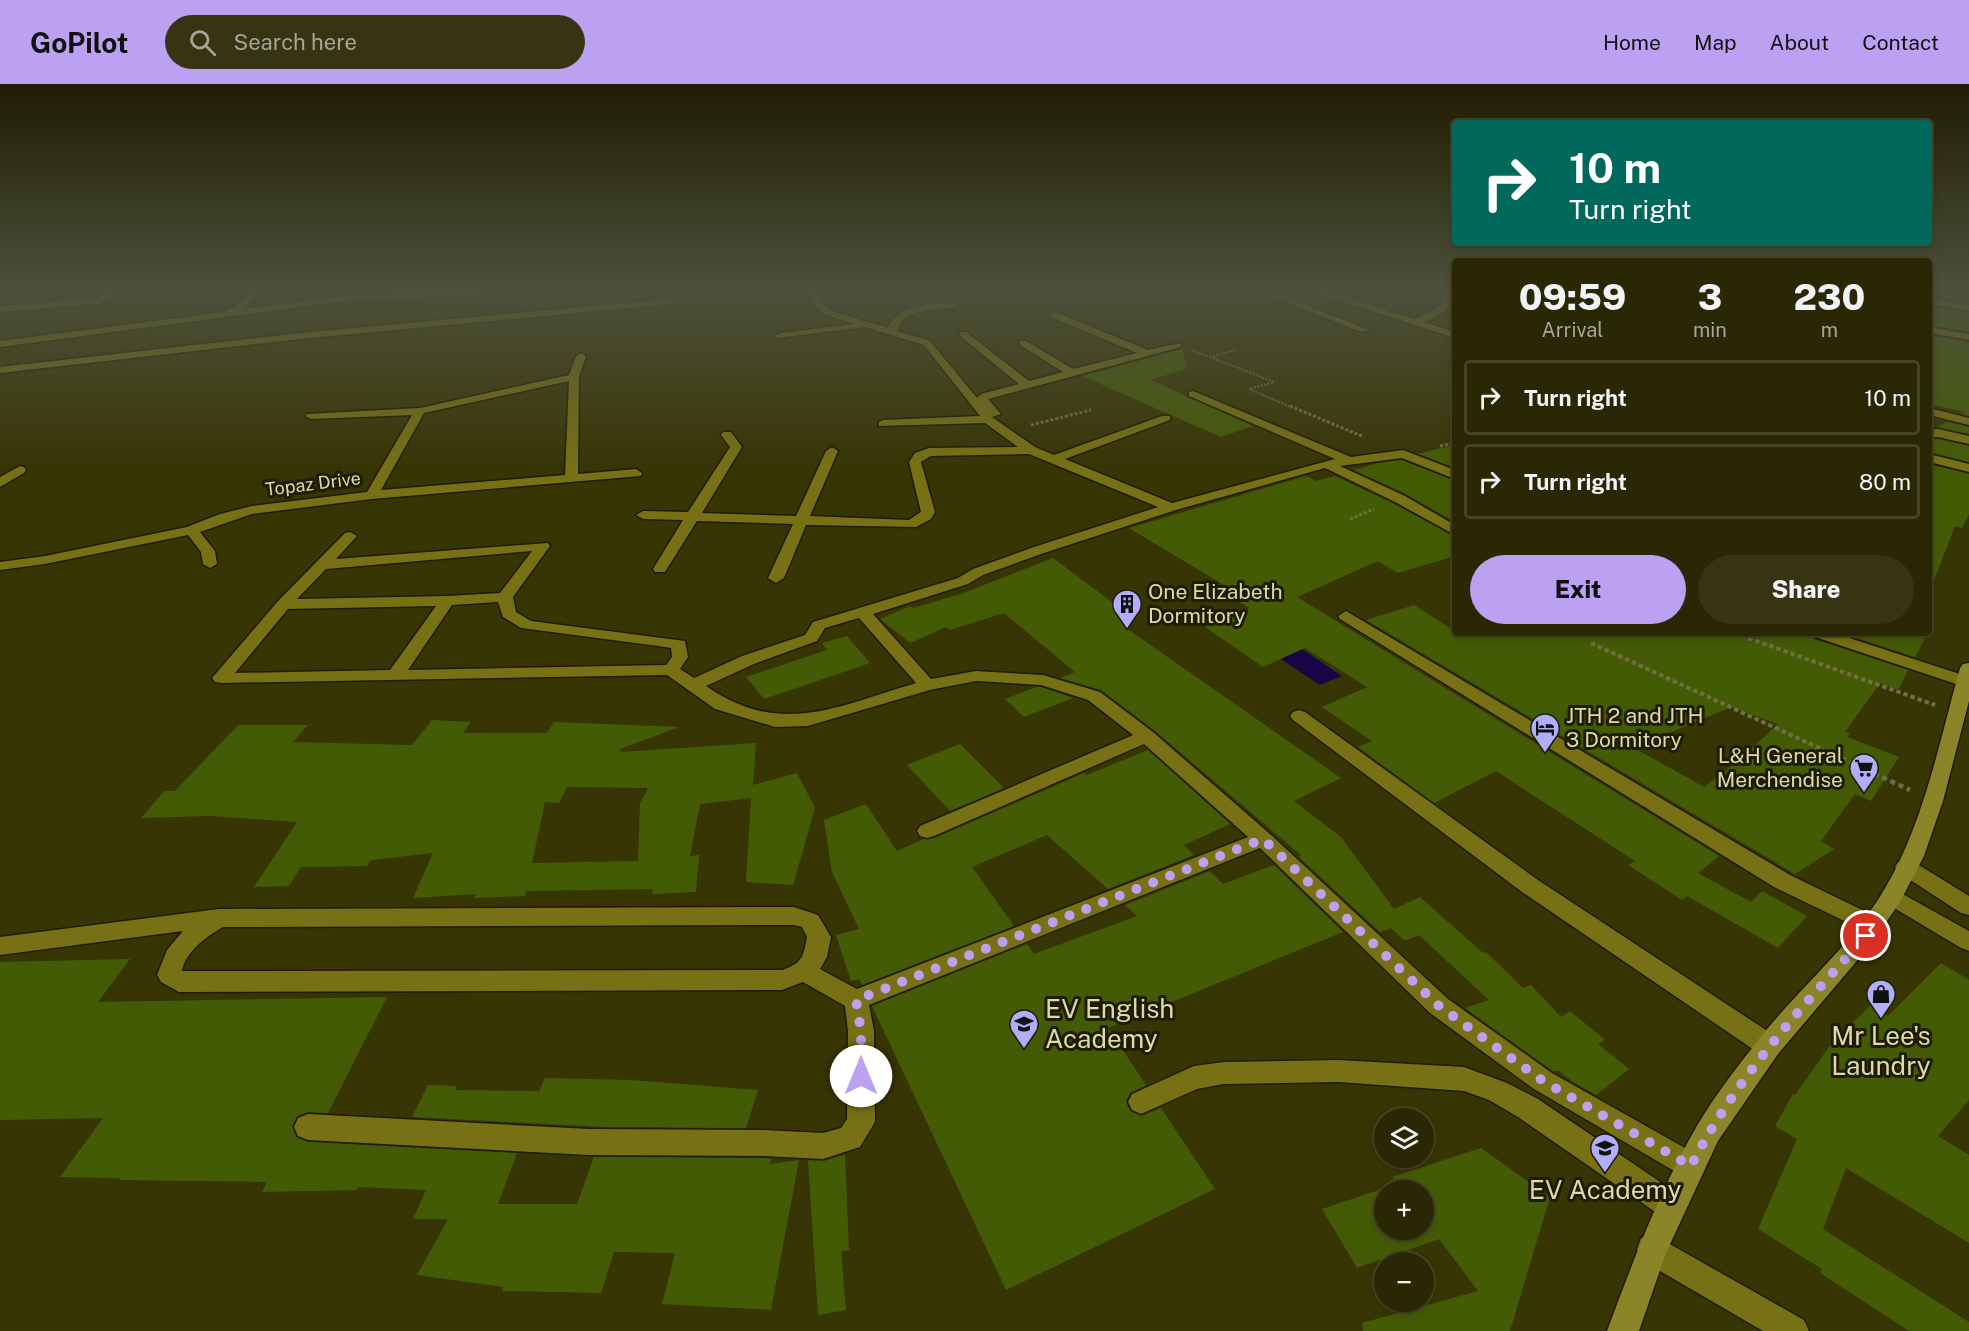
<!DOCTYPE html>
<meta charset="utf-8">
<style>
:root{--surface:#2a2804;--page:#363413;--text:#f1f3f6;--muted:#a5a69a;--line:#464426;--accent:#bca0f2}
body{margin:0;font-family:"Public Sans",sans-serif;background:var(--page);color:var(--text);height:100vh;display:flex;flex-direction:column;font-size:22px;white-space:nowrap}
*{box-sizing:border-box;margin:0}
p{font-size:20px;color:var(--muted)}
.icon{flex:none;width:33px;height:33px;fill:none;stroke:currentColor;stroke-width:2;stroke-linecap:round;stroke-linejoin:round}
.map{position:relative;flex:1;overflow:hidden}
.details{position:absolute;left:1452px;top:174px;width:480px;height:378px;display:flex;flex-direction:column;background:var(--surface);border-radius:6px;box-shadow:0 3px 9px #0003,0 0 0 2px var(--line)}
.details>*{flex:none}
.guide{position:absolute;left:1452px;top:36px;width:480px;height:126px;border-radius:6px;box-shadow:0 3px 9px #0003,0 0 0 2px var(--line);background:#00695c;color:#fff;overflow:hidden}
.buttons{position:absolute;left:1374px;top:1024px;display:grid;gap:12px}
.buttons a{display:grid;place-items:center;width:60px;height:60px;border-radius:50%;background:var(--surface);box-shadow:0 3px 9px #0003,0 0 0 2px var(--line);font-size:30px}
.pin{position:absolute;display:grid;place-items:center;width:51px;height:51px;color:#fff;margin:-26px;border:3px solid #fff;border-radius:50%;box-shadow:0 2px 6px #0007}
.me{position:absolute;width:66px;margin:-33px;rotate:0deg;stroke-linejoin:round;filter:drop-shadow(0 0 4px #0008)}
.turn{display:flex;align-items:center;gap:21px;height:126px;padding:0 18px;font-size:27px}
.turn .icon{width:78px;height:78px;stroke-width:2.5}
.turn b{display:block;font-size:42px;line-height:51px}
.eta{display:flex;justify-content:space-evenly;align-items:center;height:102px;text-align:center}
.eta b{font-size:36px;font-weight:800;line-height:42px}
.primary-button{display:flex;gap:12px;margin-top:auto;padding:12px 18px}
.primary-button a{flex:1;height:69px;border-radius:36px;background:var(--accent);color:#111;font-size:24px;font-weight:800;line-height:69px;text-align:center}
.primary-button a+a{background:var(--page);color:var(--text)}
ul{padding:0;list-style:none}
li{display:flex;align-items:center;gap:18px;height:75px;margin:0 12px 9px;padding:0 6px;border:3px solid var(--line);border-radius:6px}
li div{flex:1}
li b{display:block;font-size:22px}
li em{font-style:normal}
header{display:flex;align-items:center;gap:36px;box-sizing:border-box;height:84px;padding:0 30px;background:var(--accent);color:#111}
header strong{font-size:28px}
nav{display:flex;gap:33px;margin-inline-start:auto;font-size:21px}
.search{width:420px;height:54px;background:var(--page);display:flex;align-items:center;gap:15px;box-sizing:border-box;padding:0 21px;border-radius:33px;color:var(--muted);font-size:22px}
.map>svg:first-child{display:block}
.water{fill:#170546}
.building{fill:#445b06;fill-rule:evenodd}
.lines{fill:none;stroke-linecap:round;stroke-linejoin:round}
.minor-casing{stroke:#1e1c03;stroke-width:3}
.major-casing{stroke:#1e1c03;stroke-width:3}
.path-far3{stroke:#716e41;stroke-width:2;stroke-dasharray:2 1.5;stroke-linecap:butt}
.path-far2{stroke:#716e41;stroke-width:3;stroke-dasharray:3 2;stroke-linecap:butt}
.path-far1{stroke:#716e41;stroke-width:4;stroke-dasharray:4.5 3;stroke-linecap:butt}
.path{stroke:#716e41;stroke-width:4.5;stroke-dasharray:5 4;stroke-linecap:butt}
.minor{fill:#777015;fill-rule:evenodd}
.major{fill:#8b8428;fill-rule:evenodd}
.route{stroke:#bca0f2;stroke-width:10;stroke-dasharray:0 18}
.labels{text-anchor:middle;stroke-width:6;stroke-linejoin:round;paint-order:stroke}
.far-street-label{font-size:18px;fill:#dbd9b1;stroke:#1f1c00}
.poi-label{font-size:21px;fill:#dbd9b1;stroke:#1f1c00;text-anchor:start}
.near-poi-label{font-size:26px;fill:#dbd9b1;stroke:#1f1c00}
</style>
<header>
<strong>GoPilot</strong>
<div class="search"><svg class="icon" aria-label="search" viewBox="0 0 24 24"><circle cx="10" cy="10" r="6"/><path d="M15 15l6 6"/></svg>Search here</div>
<nav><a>Home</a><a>Map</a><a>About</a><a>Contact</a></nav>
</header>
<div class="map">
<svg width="1969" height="1247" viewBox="0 0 1969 1247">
<rect width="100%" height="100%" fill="#383505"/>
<path class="water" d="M1278,549L1342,592L1320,601L1255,558Z"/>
<path class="building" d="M1929,208L1969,214V219L1929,212Z
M1929,222L1969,229V248L1929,241Z
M1929,251L1969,258V332L1961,330L1966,328L1929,320Z
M1182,265L1188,284L1151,296L1253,342L1221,353L1082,292Z
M1947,338L1969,343V350L1937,343Z
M1938,355L1969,362V378L1929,368V356Z
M1455,361V384L1418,370L1437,365Z
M1402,376L1455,397V438L1406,410L1354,386L1378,379Z
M1929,380L1969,390V430L1962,444L1955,442L1931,504H1929Z
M1306,392L1316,397L1335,392L1394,420L1455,453V472L1398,489L1378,477L1297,513L1719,772L1698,789L1751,818L1762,807L1807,832L1778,864L1687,812L1682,816L1628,781L1635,777L1496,687L1434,719L1358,663L1372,657L1322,623L1367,603L1305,564L1263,583L1205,543L1250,524L1215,504L1224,501L1129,444Z
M1053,474L1133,534L1126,544L1341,694L1294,717L1341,753L1394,825L1420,813L1483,869L1486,868L1523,904L1531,901L1561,933L1570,927L1605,956L1598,960L1629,985L1596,1011L1573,998L1559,987H1553L1465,924L1489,916L1419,851L1405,857L1391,844L1380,848L1298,772L1301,771L1154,646L1101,606L1060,594L1075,588L1004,529L950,546L946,543L910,559L880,535L910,522L913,524L961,510Z
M1414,521L1455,547V549H1808L1811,554L1908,586L1898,606L1880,599L1845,648L1850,649L1847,653L1899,673L1871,717L1855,710L1821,757L1834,765L1795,790L1366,536ZM1731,623L1778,640L1738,677L1704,703L1634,664Z
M1841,549H1928L1915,573Z
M847,552L870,579L764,615L746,593L827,566L822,559Z
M1036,603H1041L1073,614L1024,633L1005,615Z
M432,636L471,638L463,649H547L554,638L679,643L620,665L621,668L756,659L753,701L797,689L815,724L793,801L746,798L751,714L700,720L690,772L699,771L696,808L652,810L653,805L526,807L525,812L474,814L476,810L413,814L433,769L371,776L367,782L301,783L289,802L254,803L297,738L210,732L141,734L164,707H175L238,641H308L293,658L412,661ZM567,703L648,704L640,719L638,777L532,779L545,718L559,719Z
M960,660L1004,704L950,727L907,681Z
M1148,666L1230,740L1184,761L1194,771L1108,805L1047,751L972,783L1014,842L862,901L859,895L851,897L836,851L859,845L832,788L824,736L866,720L897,767L924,755L935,754L1084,689L1087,691Z
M1274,781L1343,848L1108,944L1146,1001L1130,1009L1126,1017L1130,1027L1142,1032L1161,1024L1215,1105L1006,1206L872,922L1027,860L1034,870L1137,832L1125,821L1210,787L1223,800Z
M130,875L98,918L387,913L328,1029L308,1028L297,1032L292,1042L296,1053L308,1058L517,1069L498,1120H577L594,1073L764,1074L771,1075L770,1080L799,1076L771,1226L662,1220L675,1169L614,1168L601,1209L502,1207L503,1203L417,1191L448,1135H413L426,1106L358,1103L357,1106L262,1108L267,1098L119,1096L121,1094L60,1093L103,1034L0,1036V878Z
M1941,879L1969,896V1016L1938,1052L1969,1071V1159L1846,1084L1823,1145L1969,1238V1247H1909L1820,1189L1822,1185L1758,1145L1797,1055L1775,1042L1793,1010L1795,1011L1831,960L1871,921L1888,932Z
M545,994L631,996L758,1006L746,1044L605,1043L412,1033L428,1001L457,1002L455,1006L539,1007Z
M1481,1064L1550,1113L1510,1247H1363L1362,1239L1478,1207L1439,1155L1357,1184L1322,1125L1397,1100L1392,1093ZM1384,1107H1424V1146H1384Z
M845,1071L849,1166L841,1167L846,1226L818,1231L808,1076L824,1077Z"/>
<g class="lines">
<g class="minor-casing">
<path id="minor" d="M109,207H118L108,216L97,220L0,228V222L96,214Z
M249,207H258L244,225L339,212L454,207H515L511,210L339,218L0,263V257L224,228L237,222Z
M806,207H815L817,210L846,207L820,214L829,226L888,244C896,221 935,217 955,219V223C936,227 904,223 897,247L930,257L977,314L981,310L1019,300L960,252V248H966L1029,297L1063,288L1020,261V257H1026L1073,285L1137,269L1051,233V229H1057L1148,266L1181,259V263L988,315L1001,330L992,333L1035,363L1054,371L1162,332H1170V336L1065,375L1172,419L1335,375L1189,312V308L1193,307L1351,373L1403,366L1455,386V395L1402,374L1340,382L1405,412L1455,441V451L1395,418L1325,384L1176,426L1044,469L983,491L968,500L873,530L931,595L976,587L1043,591L1100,608L1153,648L1270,750L1448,915L1552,989L1701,1073L1705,1082L1701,1091L1691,1095L1681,1091L1534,1005L1430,929L1260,764L869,921L874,947L875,1038L860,1063L823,1075L764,1072L589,1071L308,1056L298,1052L294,1043L298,1034L308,1030L589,1045L764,1046L823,1049L841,1044L847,1035L848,947L845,922L803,898L782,906L179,908L161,898L157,891L167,866L183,847L0,871V853L219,825L794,823L818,831L831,853L827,873L820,885L857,905L1248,753L1144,660L934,752L927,754L920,752L917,747L920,742L1133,651L1088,616L1041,601L976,597L930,606L808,642L775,643L715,625L667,591L221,599L215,598L212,594L278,517L345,449L350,448L357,452L336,475L548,459L550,462L513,513L516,528L531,537L685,557L688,573L680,585L694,594L742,572L805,551L813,538L958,494L973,485L1034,463L1158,423L1029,370L931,372L921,378L935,428L931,435L916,443L806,441L784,494L776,499L768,494L793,440L697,437L665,488H655L653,485L683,436L643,435L636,431L643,427L688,428L730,363L721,351L723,348H731L742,363L702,429L796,432L826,367L832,363L838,367L810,432L909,436L921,428L909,378L915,369L929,364L1018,363L985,339L879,342V338L883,336L980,332L924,261L865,243L777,254L775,252L780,249L855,240L823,230ZM532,467L500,509L447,512L297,515L326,485ZM498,518L503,533L521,544L658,562L671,564L672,573L666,581L408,586L452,521ZM436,522L390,586L235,589L288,525ZM859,534L916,599C837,622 781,654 706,602L754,580L817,557L825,544ZM794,841L802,843L807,853C803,874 802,879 782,886L182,887C186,867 206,853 223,843Z
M1258,207H1270L1369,246L1361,248Z
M1310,207H1323L1415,235L1440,222L1445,207H1453C1452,225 1440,232 1424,238L1455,248V254Z
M1929,214L1969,221V227L1929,220Z
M670,215L673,216V220L310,254L0,289V283L310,248Z
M1929,243L1969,250V256L1929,249Z
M581,269L586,272L579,293L578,390L636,385L642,389L641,392L372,415L252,430L200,448L215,467L217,480L210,484L203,480L201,468L188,451L45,480L0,486V478L45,472L187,443L220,430L252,422L367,408L412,331L311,335L305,332L307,330L420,324L569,291L576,272ZM569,297L565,391L381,406L424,329Z
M1929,324L1969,334V341L1929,331Z
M1938,345L1969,352V360L1938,353L1929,354V346Z
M1929,370L1969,380V388L1929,378Z
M20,382L24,383L26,386L24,389L0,403V393Z
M1346,527L1790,791L1881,835L1884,841L1881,847L1873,850L1865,847L1774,803L1340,535L1338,532Z
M1810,549H1834L1969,593V601H1959L1812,552Z
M1299,626L1305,628L1538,796L1778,954L1782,962L1778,970L1769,973L1760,970L1522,808L1293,636L1290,632L1293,628Z
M1906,775L1914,778L1969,812V831L1961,829L1898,788L1895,783L1898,778Z
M1892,804L1969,847V867L1961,864L1884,818L1881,812L1884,806Z
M1338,976L1464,983L1507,999L1538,1015L1681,1112L1686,1122L1681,1132L1671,1136L1661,1132L1518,1033L1489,1016L1464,1007L1338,998L1224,1000L1197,1005L1141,1030L1132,1026L1128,1018L1132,1010L1194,982L1224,978Z
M1652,1150L1804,1236L1809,1247H1763L1641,1176L1637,1165L1641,1154Z"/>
</g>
<g class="major-casing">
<path id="major" d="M1969,579V617L1943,717L1924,772L1900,818L1873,858L1778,970L1718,1057L1666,1169L1639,1247H1607C1633,1177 1660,1105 1698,1040C1715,1011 1738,982 1759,955C1799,904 1851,862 1884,806C1924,739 1939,659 1960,584L1963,580Z"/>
</g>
<path class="path-far3" d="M1193,267L1210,273L1236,266
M1210,273L1274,298L1249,305
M1249,305L1293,324"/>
<path class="path-far2" d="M1290,322L1364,353
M1031,341L1091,326
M1440,362L1455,359
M1350,435L1374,425"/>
<path class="path-far1" d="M1734,549L1935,621
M1591,559L1828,668"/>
<path class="path" d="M1825,667L1910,706"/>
<use href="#minor" class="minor"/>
<use href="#major" class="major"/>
</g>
<linearGradient id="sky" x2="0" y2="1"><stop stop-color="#1f1d03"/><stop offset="0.54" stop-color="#4d513b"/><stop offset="1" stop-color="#4d513b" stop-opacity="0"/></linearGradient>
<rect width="1969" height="382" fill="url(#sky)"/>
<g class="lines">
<path class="route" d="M861,992V947L856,916L1263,755L1439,922L1543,997L1691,1082C1735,995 1801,924 1866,852"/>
</g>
<defs>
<g id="building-pin" transform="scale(1.5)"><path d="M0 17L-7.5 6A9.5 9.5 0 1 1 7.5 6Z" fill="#b0aefa" stroke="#1f1c00"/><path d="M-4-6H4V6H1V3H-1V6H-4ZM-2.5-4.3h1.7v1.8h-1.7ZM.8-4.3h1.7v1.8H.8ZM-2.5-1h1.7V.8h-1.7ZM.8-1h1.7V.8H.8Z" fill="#111"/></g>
<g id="hotel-pin" transform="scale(1.5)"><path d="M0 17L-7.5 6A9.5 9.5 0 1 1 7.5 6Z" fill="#b0aefa" stroke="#1f1c00"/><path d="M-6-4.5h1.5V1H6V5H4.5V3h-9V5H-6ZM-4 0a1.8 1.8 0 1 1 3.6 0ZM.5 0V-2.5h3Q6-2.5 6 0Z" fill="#111"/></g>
<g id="supermarket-pin" transform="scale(1.5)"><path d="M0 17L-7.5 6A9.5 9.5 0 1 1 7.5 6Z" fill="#b0aefa" stroke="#1f1c00"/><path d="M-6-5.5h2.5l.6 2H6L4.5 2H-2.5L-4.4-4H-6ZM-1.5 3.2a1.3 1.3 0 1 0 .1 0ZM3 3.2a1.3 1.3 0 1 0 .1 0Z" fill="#111"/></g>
<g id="shop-pin" transform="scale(1.5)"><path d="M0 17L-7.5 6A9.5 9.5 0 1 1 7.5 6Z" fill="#b0aefa" stroke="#1f1c00"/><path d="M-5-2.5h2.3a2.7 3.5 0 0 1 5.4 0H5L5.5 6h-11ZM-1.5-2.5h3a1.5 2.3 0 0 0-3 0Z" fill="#111"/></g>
<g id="school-pin" transform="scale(1.5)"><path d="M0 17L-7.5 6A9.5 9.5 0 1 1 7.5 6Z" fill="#b0aefa" stroke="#1f1c00"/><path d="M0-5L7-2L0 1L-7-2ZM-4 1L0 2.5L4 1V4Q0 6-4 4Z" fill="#111"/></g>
</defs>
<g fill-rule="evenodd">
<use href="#building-pin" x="1127" y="520"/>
<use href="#hotel-pin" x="1545" y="644"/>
<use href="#supermarket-pin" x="1864" y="684"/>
<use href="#shop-pin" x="1881" y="910"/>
<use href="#school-pin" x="1024" y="940"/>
<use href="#school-pin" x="1605" y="1064"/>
</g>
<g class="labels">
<g class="far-street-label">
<text transform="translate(313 400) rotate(-7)" y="6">Topaz Drive</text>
</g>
<g class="poi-label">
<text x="1148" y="515">One Elizabeth<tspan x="1148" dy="24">Dormitory</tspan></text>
<text x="1566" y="639">JTH 2 and JTH<tspan x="1566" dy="24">3 Dormitory</tspan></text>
<text x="1843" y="679" text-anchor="end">L&amp;H General<tspan x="1843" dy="24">Merchendise</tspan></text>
</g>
<g class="near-poi-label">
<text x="1045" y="934" text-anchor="start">EV English<tspan x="1045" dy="30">Academy</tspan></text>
<text x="1881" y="961">Mr Lee's<tspan x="1881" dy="30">Laundry</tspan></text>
<text x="1605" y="1115">EV Academy</text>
</g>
</g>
</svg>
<div class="buttons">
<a><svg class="icon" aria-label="layers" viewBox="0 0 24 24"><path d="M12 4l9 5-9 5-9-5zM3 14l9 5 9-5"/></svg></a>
<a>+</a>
<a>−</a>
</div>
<div class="pin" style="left:1866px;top:852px;background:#d93025"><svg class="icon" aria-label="arrive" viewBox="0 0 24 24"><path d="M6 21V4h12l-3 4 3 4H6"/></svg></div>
<svg class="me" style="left:861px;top:992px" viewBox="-20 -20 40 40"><circle r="19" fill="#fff"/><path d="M0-13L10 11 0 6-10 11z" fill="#bca0f2"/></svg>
<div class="guide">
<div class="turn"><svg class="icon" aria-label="right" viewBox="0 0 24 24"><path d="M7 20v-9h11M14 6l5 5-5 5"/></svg><div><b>10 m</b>Turn right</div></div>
</div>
<section class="details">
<div class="eta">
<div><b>09:59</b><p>Arrival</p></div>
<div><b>3</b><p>min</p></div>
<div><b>230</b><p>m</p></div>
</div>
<ul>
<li><svg class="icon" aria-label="right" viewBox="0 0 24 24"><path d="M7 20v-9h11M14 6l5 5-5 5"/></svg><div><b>Turn right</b></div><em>10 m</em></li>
<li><svg class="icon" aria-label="right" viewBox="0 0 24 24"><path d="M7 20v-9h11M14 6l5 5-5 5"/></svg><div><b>Turn right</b></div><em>80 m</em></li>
</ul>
<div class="primary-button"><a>Exit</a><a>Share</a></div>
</section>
</div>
